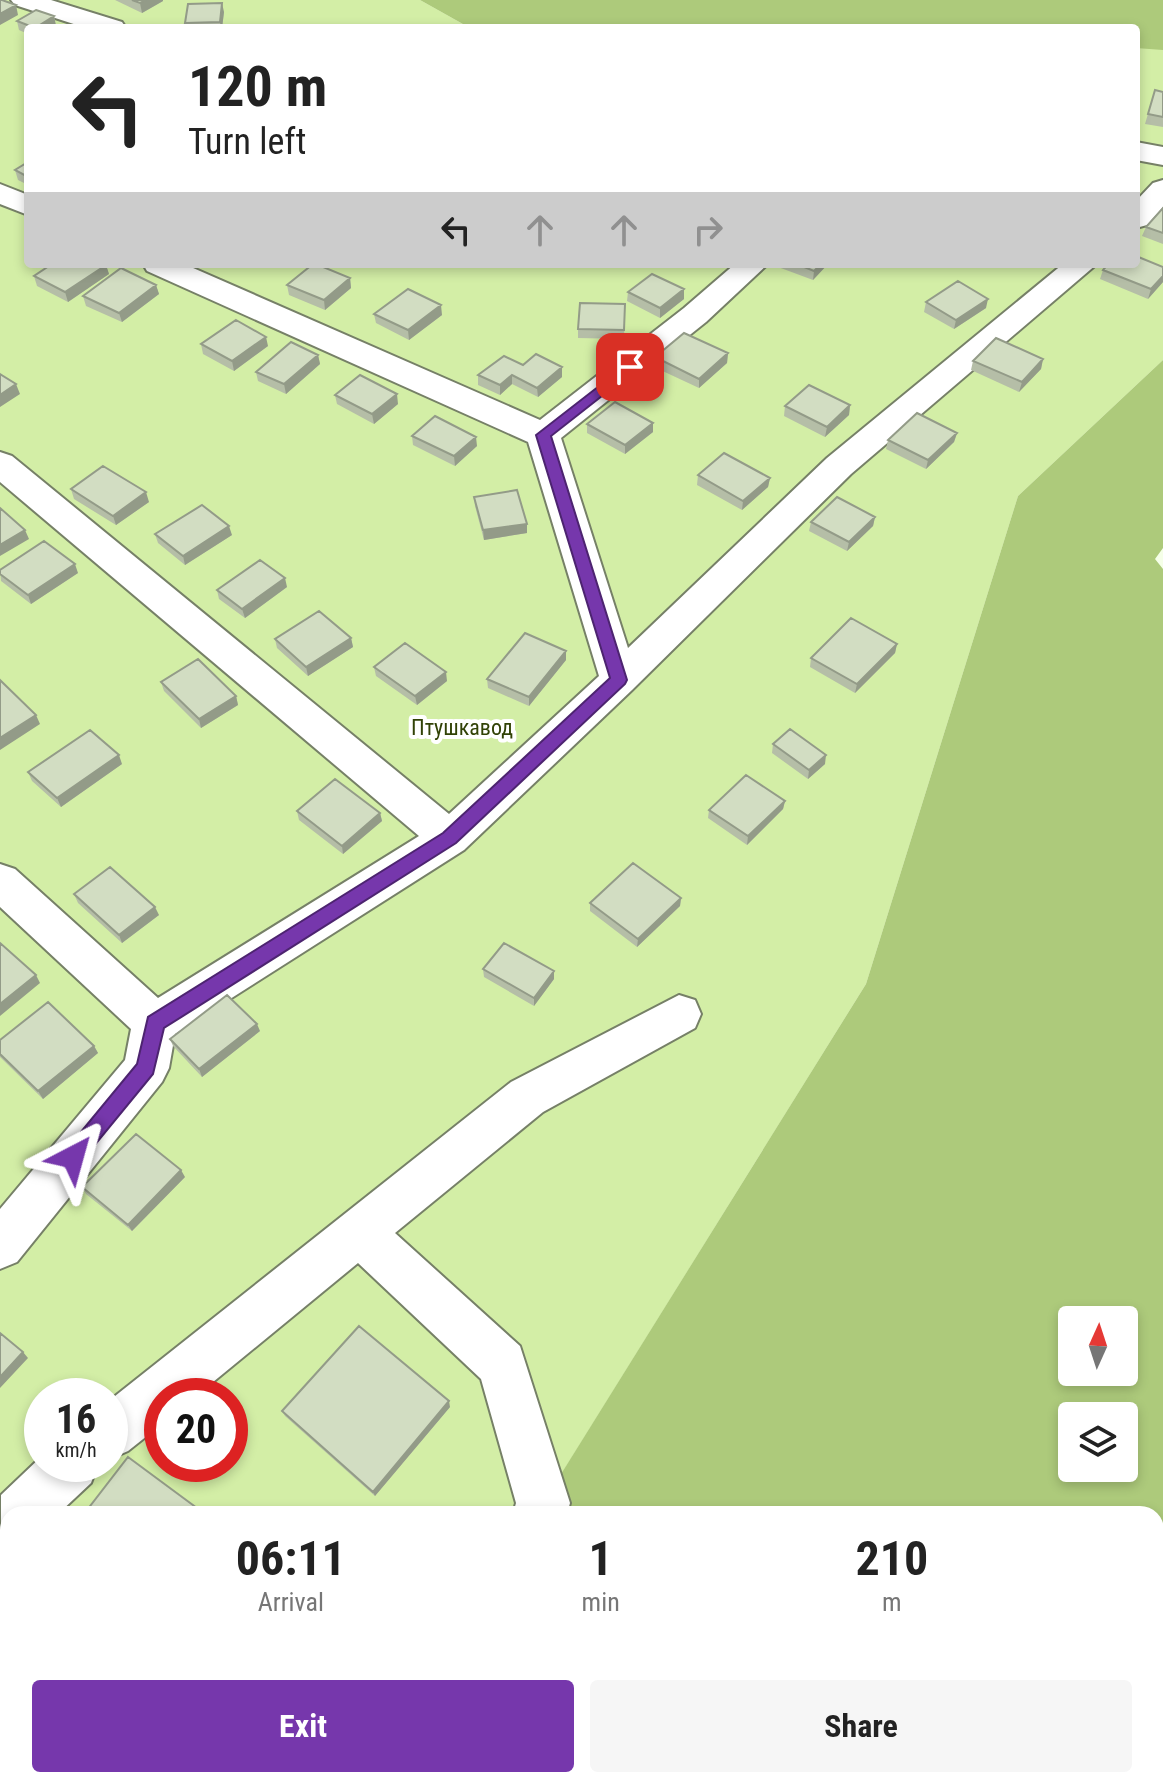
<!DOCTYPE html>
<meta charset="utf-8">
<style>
:root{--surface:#fff;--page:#f6f6f6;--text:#222;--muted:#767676;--accent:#7637ac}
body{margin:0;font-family:"Roboto Condensed",sans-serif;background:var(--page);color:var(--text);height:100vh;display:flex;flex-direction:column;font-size:30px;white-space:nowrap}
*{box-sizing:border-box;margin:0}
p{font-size:26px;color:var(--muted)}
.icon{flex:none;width:44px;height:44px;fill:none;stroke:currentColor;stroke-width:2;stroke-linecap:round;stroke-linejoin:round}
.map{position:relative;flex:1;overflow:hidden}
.side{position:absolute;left:0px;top:1506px;width:1164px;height:282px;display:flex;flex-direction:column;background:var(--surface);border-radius:24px 24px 0 0;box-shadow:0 4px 12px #0003}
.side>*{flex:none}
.hud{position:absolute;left:24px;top:24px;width:1116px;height:244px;border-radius:8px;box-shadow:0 4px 12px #0003;background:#fff;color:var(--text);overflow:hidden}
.needle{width:52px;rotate:3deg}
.controls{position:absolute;left:1058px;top:1306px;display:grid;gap:16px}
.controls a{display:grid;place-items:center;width:80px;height:80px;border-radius:8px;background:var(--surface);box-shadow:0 4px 12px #0003;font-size:40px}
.speed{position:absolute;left:24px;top:1378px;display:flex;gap:16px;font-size:40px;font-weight:700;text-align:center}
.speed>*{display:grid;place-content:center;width:104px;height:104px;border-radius:50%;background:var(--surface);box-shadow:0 4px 12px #0003;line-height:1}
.speed small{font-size:20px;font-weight:400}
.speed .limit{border:12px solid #d22;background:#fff;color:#111}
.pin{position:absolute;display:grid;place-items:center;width:68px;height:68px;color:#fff;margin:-34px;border-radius:16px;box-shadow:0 4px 12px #0006}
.me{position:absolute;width:88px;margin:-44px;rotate:39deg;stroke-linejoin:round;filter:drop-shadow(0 0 6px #0008)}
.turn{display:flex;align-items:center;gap:28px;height:168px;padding:0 32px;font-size:36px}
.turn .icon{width:104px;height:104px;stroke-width:2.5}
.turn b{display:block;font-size:56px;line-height:68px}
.lanes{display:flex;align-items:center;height:76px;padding:0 32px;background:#0003;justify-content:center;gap:40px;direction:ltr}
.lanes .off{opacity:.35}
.eta{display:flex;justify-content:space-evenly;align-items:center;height:136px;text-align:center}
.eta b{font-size:48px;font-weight:700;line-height:56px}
.primary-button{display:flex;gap:16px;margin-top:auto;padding:16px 32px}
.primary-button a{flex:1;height:92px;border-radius:8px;background:var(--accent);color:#fff;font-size:32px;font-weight:700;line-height:92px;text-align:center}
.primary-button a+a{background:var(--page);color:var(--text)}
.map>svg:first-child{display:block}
.green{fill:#d3eea6;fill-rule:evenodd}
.forest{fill:#adca7b;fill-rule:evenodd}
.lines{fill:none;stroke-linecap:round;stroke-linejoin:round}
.minor-casing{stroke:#768067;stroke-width:4}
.minor{fill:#fff;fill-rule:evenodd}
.wall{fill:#b5bea7}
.shaded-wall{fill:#939b88}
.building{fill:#d2ddc2;stroke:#939b88;stroke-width:2}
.route{fill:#7637ac;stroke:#4d2470;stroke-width:2}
.labels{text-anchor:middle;stroke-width:8;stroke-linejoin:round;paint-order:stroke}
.park-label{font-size:22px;fill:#314206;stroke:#fff}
</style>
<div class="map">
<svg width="1163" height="1787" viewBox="0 0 1163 1787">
<rect width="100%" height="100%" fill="#f5ffe8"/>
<path class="green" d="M0,0H420L470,28H28V264H1136V45L1163,47V360L1018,496L866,984L544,1502L557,1514H8V1780H867L875,1787H0ZM42,1396H110V1464H42ZM162,1396H230V1464H162Z"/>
<path class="forest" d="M420,0H1163V50L1136,48V28H470Z
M1163,360V548L1155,559L1163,569V1787H875L867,1780H1156V1514H557L543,1503L866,984L1018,496ZM1072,1320H1124V1372H1072ZM1072,1416H1124V1468H1072Z"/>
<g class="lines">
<g class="minor-casing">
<path id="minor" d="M11,0H51L122,22L126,28H86L15,5Z
M1136,142L1163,147V165L1136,160Z
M1163,180V207L1147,225L1136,228V201L1153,183Z
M0,184L28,195V215L0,204Z
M143,264H184L540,420L684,308L735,264H768L706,322L561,438L628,648L827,458L1063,264H1097L851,474L632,690L464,850L175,1034L169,1068L162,1082L17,1262L0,1269V1209L125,1060L131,1029L0,907V864L15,869L158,998L419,836L0,482V452L12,456L449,814L599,676L528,442L147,271Z
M679,995L695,1000L701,1014L695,1028L543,1112L395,1233L520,1346L570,1503L567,1514H513L516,1503L481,1379L358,1263L196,1396H162V1424L128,1451L110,1459V1400L511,1082Z
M42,1456V1464H98L91,1483L58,1514H8V1536L1,1533V1495Z
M378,1780H437L434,1787H375Z"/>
</g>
<use href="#minor" class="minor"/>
</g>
<path class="wall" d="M115,0H163V1L142,13Z
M224,12L222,28H186L185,23Z
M54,16L56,26L52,28H28V34L19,30L17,21Z
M1155,90L1163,92V127L1145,124Z
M28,162V185L18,180L15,170Z
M1163,208V244L1142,236L1146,227Z
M770,264H828L813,280Z
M106,265L109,274L68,302L37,286L34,276Z
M1163,267V282L1148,299L1100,279L1103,270Z
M350,278L351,288L325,310L289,295L287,285Z
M156,285L159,294L122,322L86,306L83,296Z
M628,292L684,299L660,318L627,301Z
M926,302L986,308L954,329L924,312Z
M625,304L624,339L578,338V329Z
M374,314L442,315L409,340L376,323Z
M201,344L268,346L234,371L203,354Z
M728,353L727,363L699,388L654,367L655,357Z
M318,355L320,364L286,394L258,381L256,372Z
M1043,359L1041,369L1019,392L971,370L973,361Z
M523,365L562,367V377L538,397L512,384L500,395L478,385V375Z
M335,395L398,404L374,424L337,404Z
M850,405L849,415L825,437L784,416L785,406Z
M653,423V432L625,454L587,433V424Z
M957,433L954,442L926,469L886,449L888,440Z
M412,436L477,446L455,466L413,445Z
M698,475L770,478L768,487L742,510L697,485Z
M71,489L149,502L116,525L74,499Z
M474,497L527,533L484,540L475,506Z
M875,517L873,526L847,551L809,531L811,522Z
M155,534L232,535L185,565L158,543Z
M0,570L78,573L31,604L1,581Z
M287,587L245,618L219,599L217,590Z
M351,638L353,647L308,676L277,648L275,639Z
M897,644L895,653L855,693L810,667L811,658Z
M566,651V660L529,706L488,688L487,679Z
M374,667L447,681L417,705L376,676Z
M161,682L236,696L238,705L201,728L164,691Z
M773,744L825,764L808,779L772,753Z
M122,764L61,807L32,781L28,772Z
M785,801L783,809L747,845L708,818L709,810Z
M297,811L380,813L382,821L343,854L299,820Z
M74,894L159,915L122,943L78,903Z
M681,898L680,906L637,947L590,911V903Z
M483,969L554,979L534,1006L484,977Z
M260,1031L202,1077L173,1046L170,1039Z
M0,1040L94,1046L98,1053L43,1099L0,1057Z
M185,1177L132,1231L86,1194L82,1187Z
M450,1407L375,1496L285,1416L282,1411Z"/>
<path class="shaded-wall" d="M146,0H163V1L142,13L140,3Z
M222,3L224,12L222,28H221L220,22Z
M16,5L18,15L0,25V14Z
M54,16L56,26L52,28H35Z
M821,264H828L813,280L814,271Z
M106,265L109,274L68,302L65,292Z
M1163,276V282L1148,299L1151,289Z
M350,278L351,288L325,310L324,300Z
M156,285L159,294L122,322L119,313Z
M684,289V299L660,318V308Z
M988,299L986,308L954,329L956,320Z
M441,305L442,315L409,340L408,330Z
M266,337L268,346L234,371L232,361Z
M728,353L727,363L699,388V379Z
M318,355L320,364L286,394L284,384Z
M1043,359L1041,369L1019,392L1022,382Z
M562,367V377L538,397L537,388Z
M512,375V384L500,395V385Z
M16,384L20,394L0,407V395Z
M397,394L398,404L374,424L372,414Z
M850,405L849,415L825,437L827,427Z
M653,423V432L625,454V445Z
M957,433L954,442L926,469L928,460Z
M476,437L477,446L455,466L454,456Z
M770,478L768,487L742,510L743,501Z
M146,492L149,502L116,525L113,516Z
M875,517L873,526L847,551L849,542Z
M527,524V533L484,540L483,530Z
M229,526L232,535L185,565L183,556Z
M25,530L29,539L0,556V545Z
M75,564L78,573L31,604L28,595Z
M285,578L287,587L245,618L242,609Z
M351,638L353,647L308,676L306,667Z
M897,644L895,653L855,693L857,684Z
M566,651V660L529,706V697Z
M446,672L447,681L417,705L415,696Z
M236,696L238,705L201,728L199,719Z
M36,715L40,724L0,750V738Z
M119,755L122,764L61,807L57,798Z
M826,755L825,764L808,779L809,770Z
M785,801L783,809L747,845L748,836Z
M380,813L382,821L343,854L342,846Z
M681,898L680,906L637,947L638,939Z
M155,907L159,915L122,943L119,935Z
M554,971V979L534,1006V998Z
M36,975L40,983L0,1016V1004Z
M257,1024L260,1031L202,1077L199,1069Z
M94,1046L98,1053L43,1099L38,1091Z
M181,1170L185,1177L132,1231L128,1225Z
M23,1352L28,1358L0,1388V1377Z
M449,1401L450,1407L375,1496L373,1492Z"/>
<path class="building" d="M0,0H2L16,5L0,14Z
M132,0H146L140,3Z
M222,3L220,22L185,23L188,4Z
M36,10L54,16L35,28L17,21Z
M1155,90L1163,92V117L1148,114Z
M28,162V177L15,170Z
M1163,208V233L1146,227Z
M1136,256L1163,267V276L1151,289L1103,270L1108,264H1136Z
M52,264H104L106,265L65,292L34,276Z
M313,264H316L350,278L324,300L287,285Z
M797,264H821L814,271Z
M121,268L156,285L119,313L83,296Z
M652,274L684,289L660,308L628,292Z
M958,281L988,299L956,320L926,302Z
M408,289L441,305L408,330L374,314Z
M580,303L625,304L624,330L578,329Z
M236,320L266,337L232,361L201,344Z
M684,333L728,353L699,379L655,357Z
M996,338L1043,359L1022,382L973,361Z
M291,342L318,355L284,384L256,372Z
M536,354L562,367L537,388L512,375L500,385L478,375L504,356L523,365Z
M0,374L16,384L0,395Z
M360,375L397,394L372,414L335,395Z
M809,385L850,405L827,427L785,406Z
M615,402L653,423L625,445L587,424Z
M917,413L957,433L928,460L888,440Z
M435,416L476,437L454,456L412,436Z
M724,453L770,478L743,501L698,475Z
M103,466L146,492L113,516L71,489Z
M517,490L527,524L483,530L474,497Z
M837,497L875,517L849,542L811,522Z
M202,505L229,526L183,556L155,534Z
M0,508L25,530L0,545Z
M44,541L75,564L28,595L0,574V570Z
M260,560L285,578L242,609L217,590Z
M319,611L351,638L306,667L275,639Z
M851,618L897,644L857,684L811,658Z
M525,633L566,651L529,697L487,679Z
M405,643L446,672L415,696L374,667Z
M198,659L236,696L199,719L161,682Z
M0,680L36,715L0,738Z
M790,729L826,755L809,770L773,744Z
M90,730L119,755L57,798L28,772Z
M746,775L785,801L748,836L709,810Z
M335,779L380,813L342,846L297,811Z
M633,863L681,898L638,939L590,903Z
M110,867L155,907L119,935L74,894Z
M0,943L36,975L0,1004Z
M504,943L554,971L534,998L483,969Z
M227,995L257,1024L199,1069L170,1039Z
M48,1002L94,1046L38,1091L0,1054V1040Z
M136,1134L181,1170L128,1225L82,1187Z
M359,1326L449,1401L373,1492L282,1411Z
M0,1333L23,1352L0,1377Z
M128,1457L205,1514H84Z
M536,1780H609L618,1787H532Z"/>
<path class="route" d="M630,362L635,363V370L551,436L627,680L625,684L456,843L164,1028L153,1074L80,1163L73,1166L66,1163L63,1157L66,1150L137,1064L148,1017L443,833L610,678L536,435Z"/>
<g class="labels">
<g class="park-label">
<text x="462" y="735">Птушкавод</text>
</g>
</g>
</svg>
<div class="controls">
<a><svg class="needle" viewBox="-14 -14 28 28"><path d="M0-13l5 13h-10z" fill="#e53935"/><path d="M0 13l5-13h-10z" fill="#767676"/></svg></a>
<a><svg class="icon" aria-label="layers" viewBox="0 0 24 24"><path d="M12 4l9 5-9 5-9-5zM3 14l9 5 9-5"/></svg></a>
</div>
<div class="speed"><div>16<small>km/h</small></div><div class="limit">20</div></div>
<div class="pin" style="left:630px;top:367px;background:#d93025"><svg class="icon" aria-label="arrive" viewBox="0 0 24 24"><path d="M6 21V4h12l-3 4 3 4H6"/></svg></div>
<svg class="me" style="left:73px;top:1157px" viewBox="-20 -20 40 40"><path d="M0-17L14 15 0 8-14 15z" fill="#7637ac" stroke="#fff" stroke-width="4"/></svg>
<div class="hud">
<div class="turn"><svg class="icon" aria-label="left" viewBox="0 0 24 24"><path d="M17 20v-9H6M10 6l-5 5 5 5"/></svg><div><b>120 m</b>Turn left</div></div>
<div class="lanes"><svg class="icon" aria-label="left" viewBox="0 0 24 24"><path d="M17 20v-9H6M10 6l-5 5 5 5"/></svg><svg class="icon off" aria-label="ahead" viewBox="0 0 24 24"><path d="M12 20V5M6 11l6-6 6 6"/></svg><svg class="icon off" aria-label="ahead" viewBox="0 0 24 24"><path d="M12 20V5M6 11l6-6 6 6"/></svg><svg class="icon off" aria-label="right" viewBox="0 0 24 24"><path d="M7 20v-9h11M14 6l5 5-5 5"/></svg></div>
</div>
<section class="side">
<div class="eta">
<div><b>06:11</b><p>Arrival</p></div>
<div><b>1</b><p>min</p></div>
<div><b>210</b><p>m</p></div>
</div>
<div class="primary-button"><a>Exit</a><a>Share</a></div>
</section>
</div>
